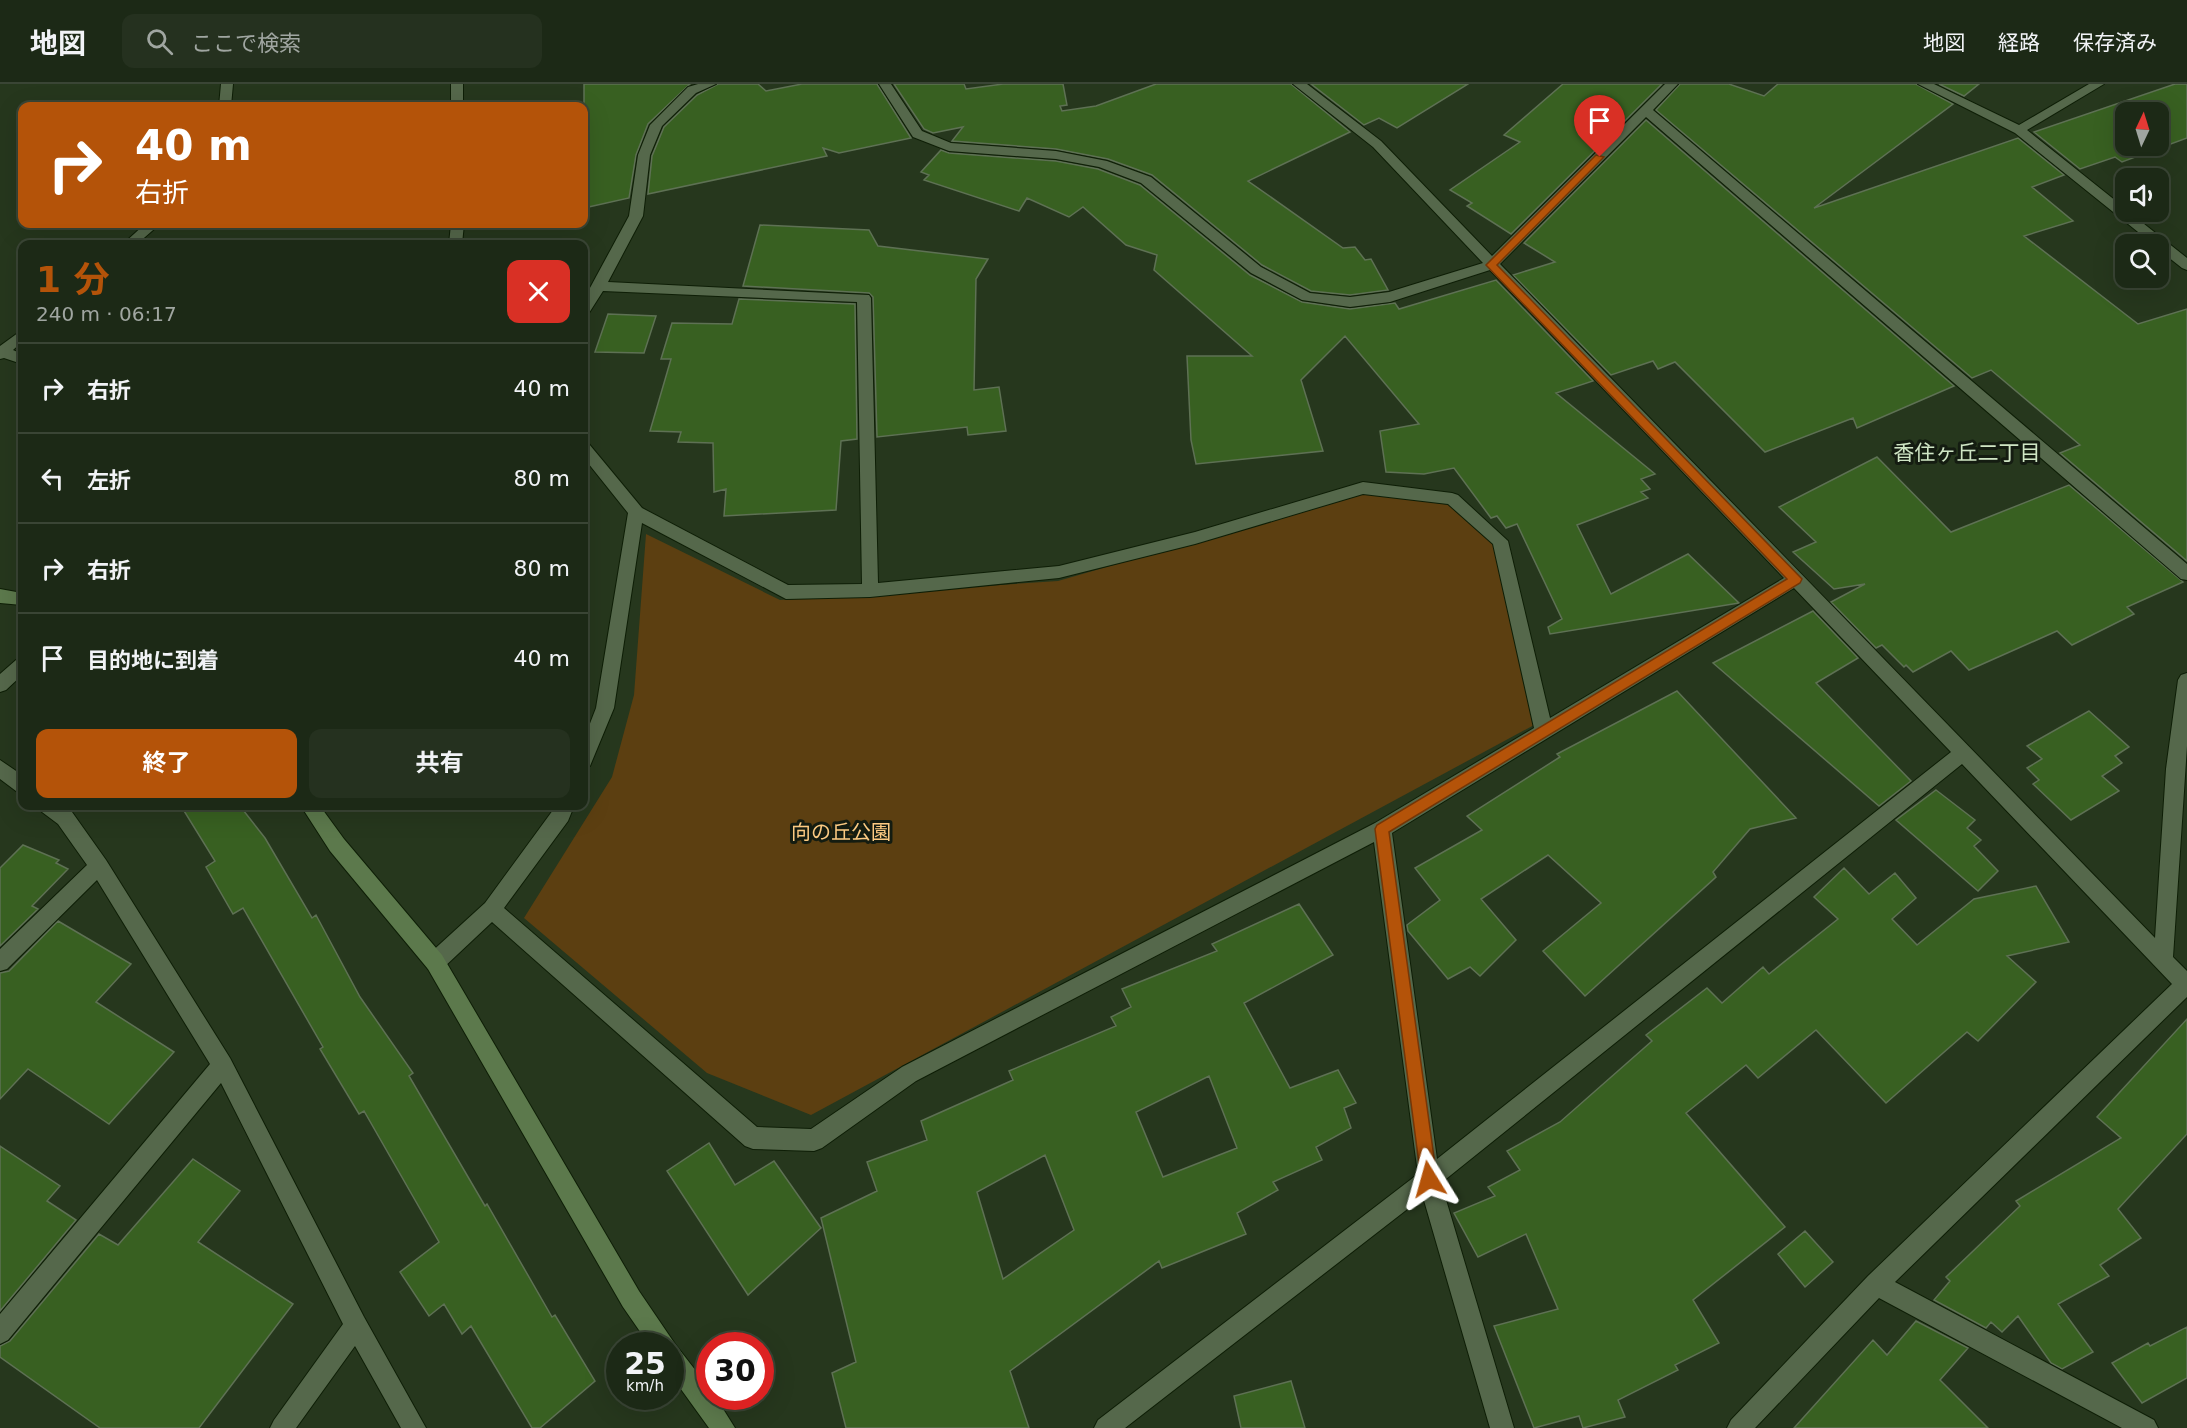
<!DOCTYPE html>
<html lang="ja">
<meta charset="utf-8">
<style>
:root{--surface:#1c2916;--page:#25311f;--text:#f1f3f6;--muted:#a0a6a1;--line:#3a4535;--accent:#b45309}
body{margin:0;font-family:"DejaVu Sans","Noto Sans JP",sans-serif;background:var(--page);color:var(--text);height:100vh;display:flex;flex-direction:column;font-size:22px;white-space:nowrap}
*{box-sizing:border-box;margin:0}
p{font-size:20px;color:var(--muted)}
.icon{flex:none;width:33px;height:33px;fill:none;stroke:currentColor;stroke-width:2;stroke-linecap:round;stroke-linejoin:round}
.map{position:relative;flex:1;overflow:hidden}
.details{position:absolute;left:18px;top:156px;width:570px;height:570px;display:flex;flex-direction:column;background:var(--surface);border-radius:12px;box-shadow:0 6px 24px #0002,0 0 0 2px var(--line)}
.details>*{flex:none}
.top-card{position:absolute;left:18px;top:18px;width:570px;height:126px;border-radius:12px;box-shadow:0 6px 24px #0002,0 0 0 2px var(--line);background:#b45309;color:#fff;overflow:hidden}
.needle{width:39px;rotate:4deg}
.controls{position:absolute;left:2115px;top:18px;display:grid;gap:12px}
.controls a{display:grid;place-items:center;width:54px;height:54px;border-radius:12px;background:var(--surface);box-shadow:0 6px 24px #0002,0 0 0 2px var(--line);font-size:30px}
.speed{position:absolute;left:606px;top:1248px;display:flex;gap:12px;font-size:30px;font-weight:700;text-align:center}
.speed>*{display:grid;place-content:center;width:78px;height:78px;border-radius:50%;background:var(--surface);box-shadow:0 6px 24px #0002,0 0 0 2px var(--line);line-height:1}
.speed small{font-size:15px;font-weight:400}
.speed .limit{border:9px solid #d22;background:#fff;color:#111}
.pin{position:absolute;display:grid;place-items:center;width:51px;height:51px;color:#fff;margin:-62px -26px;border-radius:50% 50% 50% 0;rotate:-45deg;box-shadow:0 0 6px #0007}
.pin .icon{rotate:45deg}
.me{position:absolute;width:66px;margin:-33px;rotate:352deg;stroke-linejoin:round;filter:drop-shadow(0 0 4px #0008)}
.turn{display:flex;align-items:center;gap:21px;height:126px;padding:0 18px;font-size:27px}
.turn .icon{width:78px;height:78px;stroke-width:2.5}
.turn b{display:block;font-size:42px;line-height:51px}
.round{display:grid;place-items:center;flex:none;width:63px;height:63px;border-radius:12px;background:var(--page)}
.overview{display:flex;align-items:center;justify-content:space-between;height:102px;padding:0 18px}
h1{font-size:36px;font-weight:700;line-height:45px;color:var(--accent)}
.cta{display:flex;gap:12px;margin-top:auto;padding:12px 18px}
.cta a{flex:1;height:69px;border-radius:12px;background:var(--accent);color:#fff;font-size:24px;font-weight:700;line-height:69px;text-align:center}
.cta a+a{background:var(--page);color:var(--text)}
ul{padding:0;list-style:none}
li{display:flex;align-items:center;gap:18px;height:90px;padding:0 18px;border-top:2px solid var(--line)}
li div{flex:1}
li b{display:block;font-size:22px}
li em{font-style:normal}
header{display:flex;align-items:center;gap:36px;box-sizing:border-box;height:84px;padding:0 30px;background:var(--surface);border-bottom:2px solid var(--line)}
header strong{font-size:28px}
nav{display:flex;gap:33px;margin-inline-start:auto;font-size:21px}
.search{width:420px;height:54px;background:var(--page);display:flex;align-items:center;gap:15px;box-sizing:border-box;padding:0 21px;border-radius:12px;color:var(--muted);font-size:22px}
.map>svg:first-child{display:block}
.green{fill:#5c3f11}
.building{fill:#386021;stroke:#5e7154;stroke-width:1.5;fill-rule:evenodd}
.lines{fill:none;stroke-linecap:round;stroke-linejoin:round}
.street-casing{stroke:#0e1e06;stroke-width:2}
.secondary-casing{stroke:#0e1e06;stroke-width:2}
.street{fill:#55684b;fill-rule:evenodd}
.secondary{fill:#5c794c;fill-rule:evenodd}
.route{fill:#b45309;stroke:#753606;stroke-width:1.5}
.labels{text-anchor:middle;stroke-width:6;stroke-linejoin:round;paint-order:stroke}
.park-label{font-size:20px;fill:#fcca82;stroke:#141c11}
.neighbourhood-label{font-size:21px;fill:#cfe5c4;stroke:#141c11}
</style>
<header>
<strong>地図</strong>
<div class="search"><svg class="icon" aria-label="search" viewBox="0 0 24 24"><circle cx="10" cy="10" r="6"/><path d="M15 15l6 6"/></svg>ここで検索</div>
<nav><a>地図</a><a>経路</a><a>保存済み</a></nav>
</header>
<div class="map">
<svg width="2187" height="1344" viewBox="0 0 2187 1344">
<rect width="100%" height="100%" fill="#26371d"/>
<path class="green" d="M1363,409L1450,421L1496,458L1534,641L811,1031L707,989L524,834L612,693L634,611L646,450L780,516L1058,497Z"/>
<path class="building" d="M584,0H690L648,40L636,71L629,114L584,124Z
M718,0H758L766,7L802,0H877L911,54L839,69L823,64L827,72L648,110L652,72L664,43L697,11Z
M894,0H964L966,5L1003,0H1063L1067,21L1060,22L1062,27L1096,22L1156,0H1291L1350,48L1248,97L1343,164L1355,163L1365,176L1371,175L1388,206L1350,211L1311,207L1262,181L1152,91L1108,75L1056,65L952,57L963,43L933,49L924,45Z
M1311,0H1468L1397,44L1379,34L1364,41Z
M1563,0H1662L1511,150L1467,122L1472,119L1450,106L1520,58L1504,51Z
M1680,0H1729L1764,12L1778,0H1916L1953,20L1814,124L2018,54L2064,91L2032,103L2073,137L2024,152L2138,240L2187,225V477L2060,369L2080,361L1991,286L1972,294L1656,26Z
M1939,0H1979L1964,12Z
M2175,0H2187V54L2122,78L2115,73L2080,85L2034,48ZM2126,28H2158V62H2126Z
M1646,36L1954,302L1857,344L1853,334L1765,368L1675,278L1658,285L1653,277L1611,291L1513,191L1555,178L1524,159Z
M941,66L949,69L1056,77L1098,85L1140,101L1250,191L1302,218L1350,225L1395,219L1399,225L1496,196L1593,297L1556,309L1655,390L1641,395L1650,405L1641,408L1648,414L1577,441L1611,510L1688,470L1739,519L1550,550L1548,543L1562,535L1517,440L1506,444L1497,432L1491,434L1454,384L1424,390L1386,388L1380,347L1419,340L1345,252L1301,296L1323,367L1196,380L1191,356L1187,272H1252L1154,186L1157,171L1126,161L1083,123L1069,133L1027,114L1019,127L924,96L929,91L921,88Z
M760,141L869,146L878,162L988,175L976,195L974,306L999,303L1006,347L968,351L967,343L877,353L873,213L869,209L743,202Z
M739,215L855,220L857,355L841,357L836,426L724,432L726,405L714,408L713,359L678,358L681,348L650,347L671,275H661L672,239L732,240Z
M608,230L656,232L644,269L595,268Z
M1877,373L1951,448L2069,401L2183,498L2127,523L2134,530L2072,561L2057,547L1969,586L1951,567L1913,588L1906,581L1904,583L1882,561L1876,564L1831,518L1865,500L1834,505L1793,468L1816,458L1779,423Z
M1813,527L1858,574L1816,599L1911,697L1879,722L1713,579Z
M1677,607L1796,734L1750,745L1713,788L1716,793L1585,912L1543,867L1601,819L1548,771L1481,815L1516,856L1480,892L1470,883L1448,895L1408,847L1407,841L1440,816L1415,784L1482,746L1467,732L1560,673L1557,670Z
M2089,627L2129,663L2115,672L2122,679L2102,692L2119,707L2071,736L2033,700L2039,696L2027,684L2042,675L2027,662Z
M1936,706L1975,736L1967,744L1981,756L1974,762L1998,787L1978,807L1896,736Z
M181,722H240L265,754L312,834L316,831L360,913L413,989L409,992L485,1122L487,1120L552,1233L555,1231L595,1297L540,1344H532L471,1242L462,1250L444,1220L429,1232L400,1188L439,1158L364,1027L359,1030L320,965L323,963L243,824L233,830L206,783L215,777Z
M23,761L59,776L56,779L68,785L32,822L38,825L0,862V784Z
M1844,784L1869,810L1895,789L1916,814L1892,835L1917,861L1974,815L2036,802L2069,858L2007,872L2036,898L1978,957L1967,948L1886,1019L1816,946L1758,994L1746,981L1686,1029L1785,1143L1693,1216L1719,1259L1675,1281L1678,1286L1618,1316L1625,1333L1583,1344L1579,1332L1534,1344L1494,1242L1558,1225L1526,1150L1478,1173L1454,1129L1495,1112L1488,1103L1520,1086L1507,1067L1560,1038L1652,957L1646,951L1707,904L1722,919L1763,883L1769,890L1838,835L1814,813Z
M1299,820L1333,871L1244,919L1290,1004L1338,986L1356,1019L1344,1024L1351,1044L1316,1063L1322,1076L1273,1098L1278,1106L1237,1129L1246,1150L1162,1184L1159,1177L1010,1287L1029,1344H846L832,1289L856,1278L821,1134L877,1107L867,1078L927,1056L921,1037L1013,996L1009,987L1116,942L1111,933L1131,923L1122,905L1217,867L1212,860ZM1209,992L1237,1064L1163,1093L1136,1028ZM1045,1071L1074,1146L1003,1195L977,1108Z
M58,837L131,880L96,918L174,968L109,1040L28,985L0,1015V889L9,887Z
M2187,935V1050L2118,1125L2141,1154L2100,1181L2109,1192L2058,1220L2093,1268L2062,1285L2051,1279L2018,1232L2002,1248L1991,1238L1986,1244L1934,1216L1950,1197L1946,1193L2020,1122L2016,1117L2121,1054L2097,1033Z
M709,1059L735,1101L774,1077L821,1144L748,1211L667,1087Z
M0,1062L60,1102L47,1117L76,1136L0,1227Z
M193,1075L240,1107L198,1158L293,1220L199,1344H100L0,1273V1262L10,1257L99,1150L118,1161Z
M1805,1147L1833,1178L1805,1203L1778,1170Z
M1916,1237L1968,1264L1940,1296L1988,1344H1794L1873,1256L1887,1271Z
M2187,1243V1294L2142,1319L2112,1279L2148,1259L2150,1262Z
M1291,1297L1305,1344H1241L1234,1312Z"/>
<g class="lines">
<g class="street-casing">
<path id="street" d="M221,0H233L231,22H219Z
M451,0H463V22H451Z
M698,0H716L696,9L662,42L650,71L643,132L608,198L869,211L871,214L878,499L1059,482L1195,448L1363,398L1452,409L1458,411L1508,457L1550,634L1784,494L1490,186L1390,218L1350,223L1302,216L1251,189L1141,99L1099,83L1056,75L949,67L913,53L879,0H891L922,47L951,59L1056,67L1107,77L1151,93L1261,183L1310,209L1350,213L1389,208L1483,179L1373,63L1293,0H1307L1381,57L1492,172L1665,0H1678L1653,26L2187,480V496L2181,495L1646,33L1500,180L2155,854L2166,685L2178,596L2181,591L2187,589V662L2173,873L2187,887V913L1895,1198L2154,1336L2158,1344H2122L1879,1214L1755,1344H1727L1731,1336L1868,1192L2172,900L1962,680L1441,1099L1514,1344H1490L1423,1113L1125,1344H1094L1098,1336L1418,1090L1374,758L916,997L822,1064L814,1067L753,1065L745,1062L492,838L442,885L435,887L428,885L425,878L428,871L485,819L556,722H574L568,737L504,824L757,1043L811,1045L902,983L1375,739L1534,644L1493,460L1448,420L1363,410L1195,460L1059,494L870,513L786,515L642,439L614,624L590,682L584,684V655L596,624L628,429L584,374V359L589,360L642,424L788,501L862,500L857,218L603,207L589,229L584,231V215L629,132L638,71L650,41L688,3ZM1794,504L1951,668L1437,1075L1392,749Z
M1918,0H1934L2019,41L2089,0H2104L2027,46L2126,125V128H2129L2187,174V186L2182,184L2158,165V160H2153L2015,49Z
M145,140H160L137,160H123Z
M451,140H464L462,160H449Z
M22,246V258L13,266L22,270V280L4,274L0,275V262Z
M22,574V591L6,606L0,608V590L16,576Z
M0,676L22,691V709L16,707L0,695Z
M40,722H63L72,728L106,776L230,974L364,1233L426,1344H401L355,1262L296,1344H270L274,1336L343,1240L221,999L8,1256L0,1260V1230L210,980L97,796L7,885L0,887V865L87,781L58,740L42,728Z"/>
</g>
<g class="secondary-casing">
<path id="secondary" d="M0,505L22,509V521L0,519Z
M301,722H320L344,755L442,871L639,1207L675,1260L710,1305V1312H715L735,1344H709L670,1290V1262H650L623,1223L428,885L330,767Z"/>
</g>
<use href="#street" class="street"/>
<use href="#secondary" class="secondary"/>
</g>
<path class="route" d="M1596,71L1604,73L1497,181L1802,495L1800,499L1389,748L1437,1095L1435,1101L1429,1103L1423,1101L1421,1095L1375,745L1377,741L1787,495L1486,181Z"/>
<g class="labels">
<g class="park-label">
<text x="841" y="755">向の丘公園</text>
</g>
<g class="neighbourhood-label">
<text x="1967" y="376">香住ヶ丘二丁目</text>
</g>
</g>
</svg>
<div class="controls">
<a><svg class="needle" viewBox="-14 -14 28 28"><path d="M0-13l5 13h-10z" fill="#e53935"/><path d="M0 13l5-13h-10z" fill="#a0a6a1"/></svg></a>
<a><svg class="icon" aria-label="sound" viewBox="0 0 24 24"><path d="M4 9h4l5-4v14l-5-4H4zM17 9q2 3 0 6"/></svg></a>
<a><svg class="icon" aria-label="search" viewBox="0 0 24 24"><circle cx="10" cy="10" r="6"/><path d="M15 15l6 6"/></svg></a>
</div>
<div class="speed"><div>25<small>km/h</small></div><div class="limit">30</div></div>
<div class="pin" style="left:1600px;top:73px;background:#d93025"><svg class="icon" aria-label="arrive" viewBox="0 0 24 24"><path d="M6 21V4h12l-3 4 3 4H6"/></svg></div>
<svg class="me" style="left:1429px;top:1095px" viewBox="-20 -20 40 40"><path d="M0-17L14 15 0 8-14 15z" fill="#b45309" stroke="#fff" stroke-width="4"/></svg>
<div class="top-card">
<div class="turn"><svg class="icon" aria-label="right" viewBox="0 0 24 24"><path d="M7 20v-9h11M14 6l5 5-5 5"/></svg><div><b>40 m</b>右折</div></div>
</div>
<section class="details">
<div class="overview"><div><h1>1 分</h1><p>240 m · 06:17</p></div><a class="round" style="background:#d93025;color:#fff"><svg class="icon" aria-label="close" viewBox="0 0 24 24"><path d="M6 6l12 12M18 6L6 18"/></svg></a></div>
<ul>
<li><svg class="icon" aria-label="right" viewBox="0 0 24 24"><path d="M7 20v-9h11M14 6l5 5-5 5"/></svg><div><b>右折</b></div><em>40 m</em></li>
<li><svg class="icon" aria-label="left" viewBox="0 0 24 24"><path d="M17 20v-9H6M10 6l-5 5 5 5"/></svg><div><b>左折</b></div><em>80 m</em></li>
<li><svg class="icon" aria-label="right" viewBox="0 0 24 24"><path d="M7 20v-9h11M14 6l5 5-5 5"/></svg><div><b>右折</b></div><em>80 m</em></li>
<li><svg class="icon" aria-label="arrive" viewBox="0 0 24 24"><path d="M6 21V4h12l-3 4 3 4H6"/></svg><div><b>目的地に到着</b></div><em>40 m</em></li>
</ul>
<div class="cta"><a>終了</a><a>共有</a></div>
</section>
</div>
